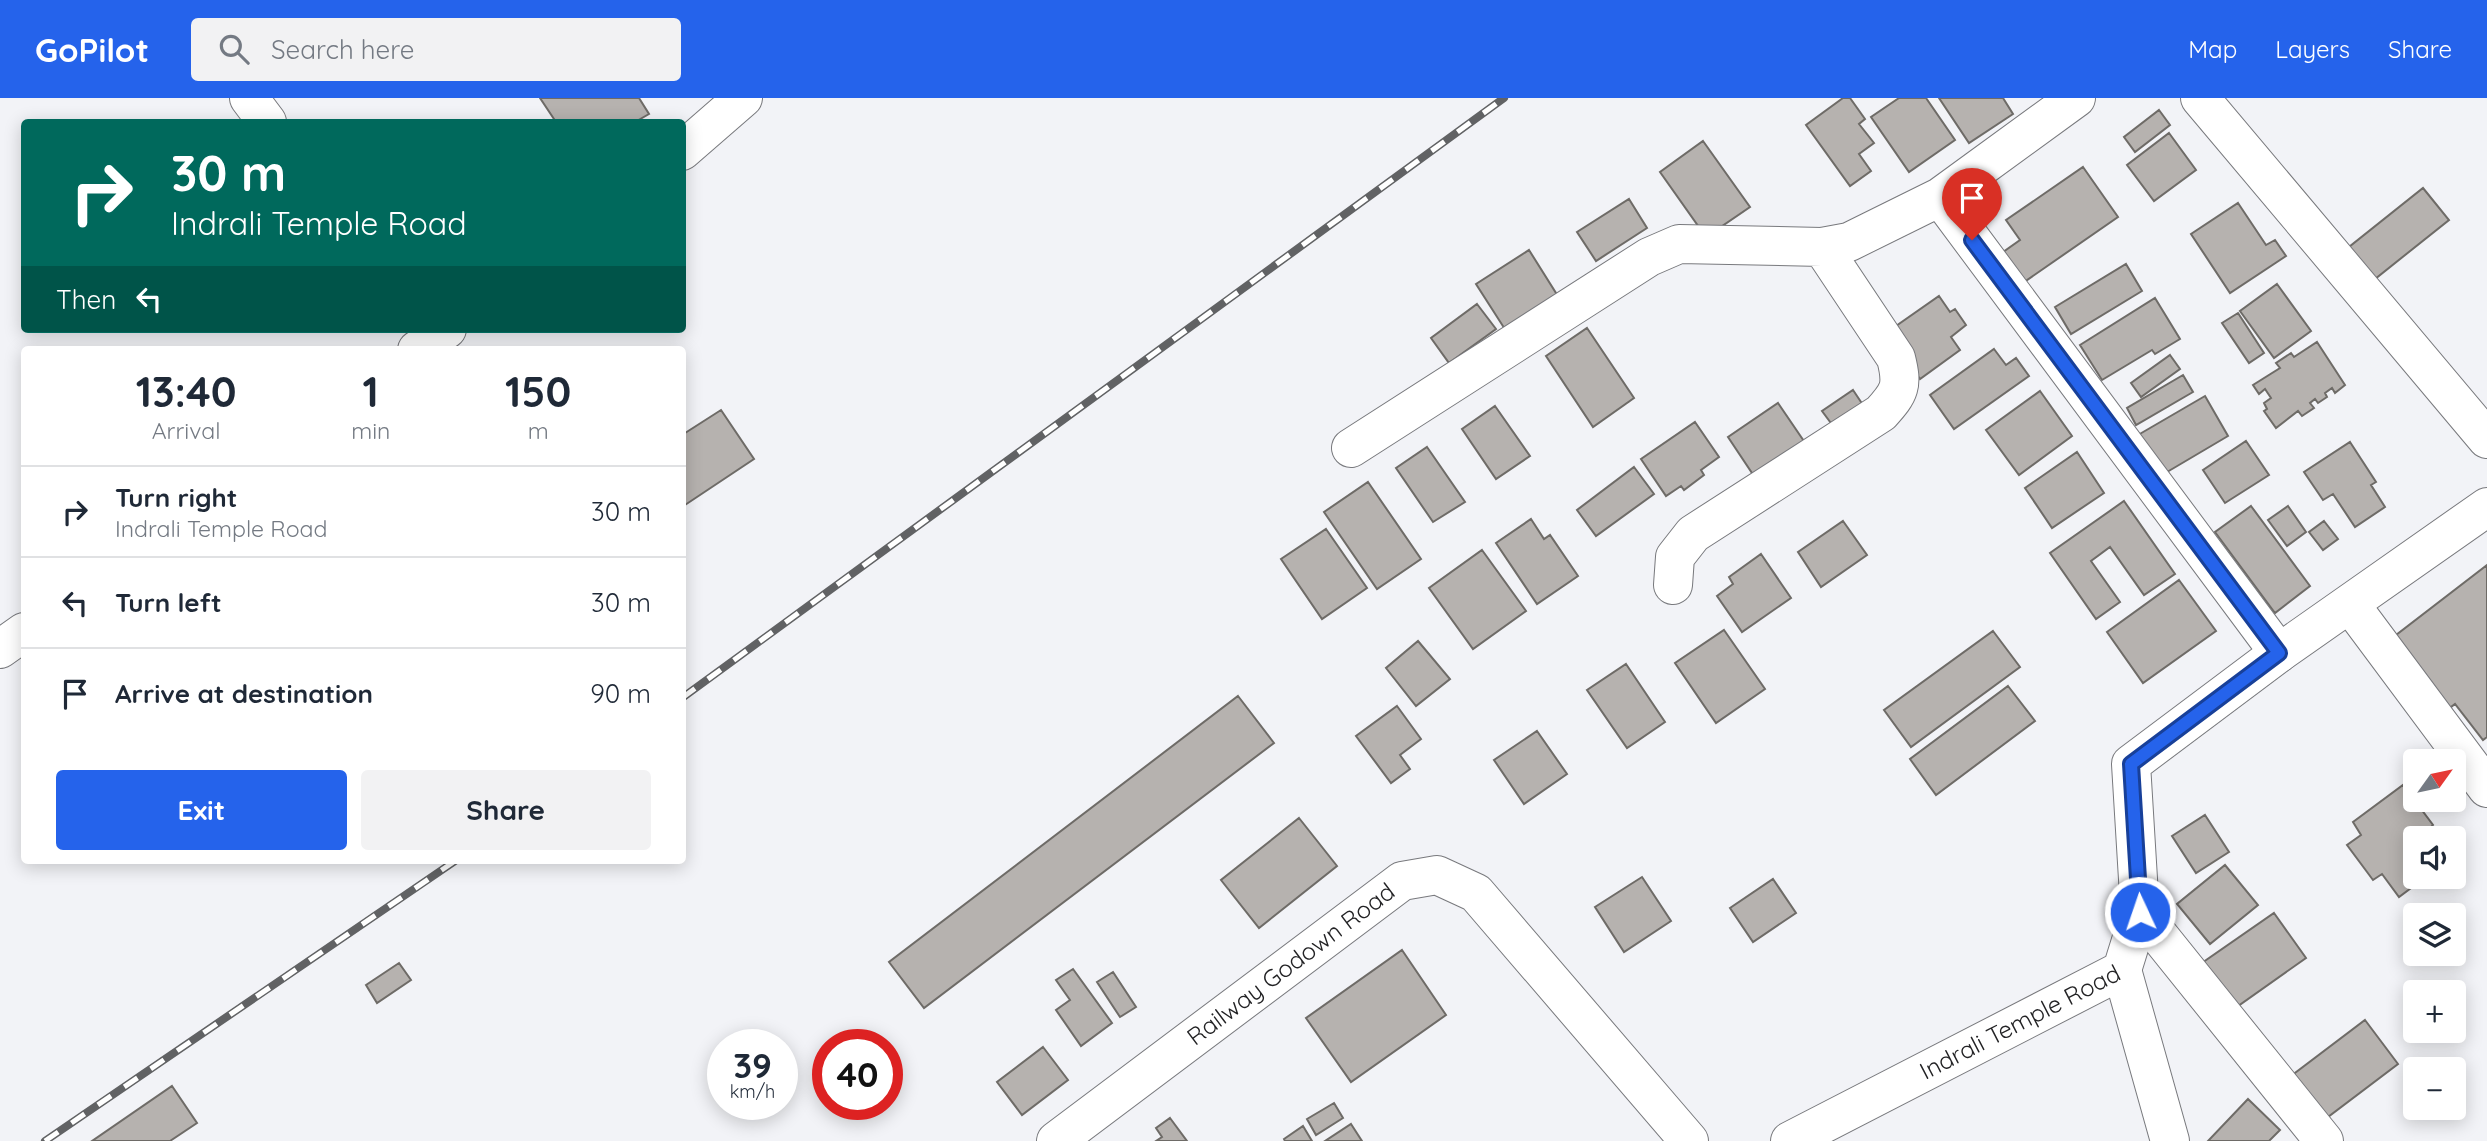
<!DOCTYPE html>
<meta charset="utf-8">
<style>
:root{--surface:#fff;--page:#f2f2f3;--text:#1f2937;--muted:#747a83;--line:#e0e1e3;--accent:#2563eb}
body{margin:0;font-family:Quicksand,sans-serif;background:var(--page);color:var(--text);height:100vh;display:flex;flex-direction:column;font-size:26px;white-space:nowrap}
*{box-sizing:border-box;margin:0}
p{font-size:23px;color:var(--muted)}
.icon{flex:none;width:38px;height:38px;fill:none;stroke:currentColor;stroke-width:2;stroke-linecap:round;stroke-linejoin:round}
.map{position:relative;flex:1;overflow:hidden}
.side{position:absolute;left:21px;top:248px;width:665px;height:518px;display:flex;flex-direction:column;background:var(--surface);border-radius:7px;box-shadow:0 4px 18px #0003}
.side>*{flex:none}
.guide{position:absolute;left:21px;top:21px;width:665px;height:214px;border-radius:7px;box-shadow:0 4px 18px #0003;background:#00695c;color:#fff;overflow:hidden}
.needle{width:46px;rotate:57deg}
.buttons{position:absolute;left:2403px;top:651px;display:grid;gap:14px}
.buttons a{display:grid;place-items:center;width:63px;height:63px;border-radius:7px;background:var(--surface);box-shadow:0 4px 18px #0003;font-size:35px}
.speed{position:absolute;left:707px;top:931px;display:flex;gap:14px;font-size:35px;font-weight:700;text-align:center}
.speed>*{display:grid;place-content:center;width:91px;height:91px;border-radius:50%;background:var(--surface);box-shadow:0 4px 18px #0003;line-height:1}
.speed small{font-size:18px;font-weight:400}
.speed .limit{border:10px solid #d22;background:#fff;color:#111}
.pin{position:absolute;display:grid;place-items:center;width:60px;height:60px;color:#fff;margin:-72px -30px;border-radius:50% 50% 50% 0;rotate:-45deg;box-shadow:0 0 7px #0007}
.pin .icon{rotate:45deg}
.me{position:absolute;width:77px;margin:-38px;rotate:357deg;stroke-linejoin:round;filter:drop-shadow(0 0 5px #0008)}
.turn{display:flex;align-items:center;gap:24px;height:147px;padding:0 35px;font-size:32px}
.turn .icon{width:91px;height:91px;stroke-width:2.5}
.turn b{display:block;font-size:49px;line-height:60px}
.then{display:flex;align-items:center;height:66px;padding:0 35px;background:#0003;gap:14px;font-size:26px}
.eta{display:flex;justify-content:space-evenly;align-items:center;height:119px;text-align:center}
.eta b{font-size:42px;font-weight:700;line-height:49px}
.primary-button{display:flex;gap:14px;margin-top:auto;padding:14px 35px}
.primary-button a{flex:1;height:80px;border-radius:7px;background:var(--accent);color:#fff;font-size:28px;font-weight:700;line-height:80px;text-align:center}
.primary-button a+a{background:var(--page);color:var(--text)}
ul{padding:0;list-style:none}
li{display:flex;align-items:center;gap:21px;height:91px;padding:0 35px;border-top:2px solid var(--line)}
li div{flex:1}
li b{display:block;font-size:26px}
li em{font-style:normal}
header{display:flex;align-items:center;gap:42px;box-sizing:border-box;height:98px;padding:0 35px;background:var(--accent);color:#fff}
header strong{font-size:33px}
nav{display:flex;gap:38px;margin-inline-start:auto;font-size:24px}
.search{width:490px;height:63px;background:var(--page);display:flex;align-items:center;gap:18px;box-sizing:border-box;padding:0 24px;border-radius:7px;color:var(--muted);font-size:26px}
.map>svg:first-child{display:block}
.building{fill:#b6b2af;stroke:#6e6b67;stroke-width:2}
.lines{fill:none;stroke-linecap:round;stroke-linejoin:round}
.street-casing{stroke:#78797d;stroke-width:40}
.secondary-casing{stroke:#78797d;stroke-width:40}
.street{stroke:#fff;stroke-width:38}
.secondary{stroke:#fff;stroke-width:38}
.rail-casing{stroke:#616264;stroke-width:8}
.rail{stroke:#fff;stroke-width:5;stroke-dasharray:16;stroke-linecap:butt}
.route-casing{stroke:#184099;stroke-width:18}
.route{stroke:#2563eb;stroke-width:12}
.labels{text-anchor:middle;stroke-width:5;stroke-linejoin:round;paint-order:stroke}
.street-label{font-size:24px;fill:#232325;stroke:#fff}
</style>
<header>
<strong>GoPilot</strong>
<div class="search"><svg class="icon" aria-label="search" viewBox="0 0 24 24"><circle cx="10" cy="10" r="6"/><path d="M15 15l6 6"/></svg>Search here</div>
<nav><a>Map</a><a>Layers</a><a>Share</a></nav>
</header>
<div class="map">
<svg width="2487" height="1043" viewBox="0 0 2487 1043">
<rect width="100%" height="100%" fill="#f2f3f7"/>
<path class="building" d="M540,0H639L649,16L635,24H556Z
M1843,0H1850L1865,21L1859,26L1874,45L1859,56L1871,73L1850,88L1806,27Z
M1899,0H1926L1955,42L1909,74L1871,19Z
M1939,0H2003L2013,16L1969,45Z
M2159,12L2170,27L2135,54L2124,39Z
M2169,35L2196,72L2154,103L2127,67Z
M1703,43L1750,109L1706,139L1660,74Z
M2083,69L2118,119L2017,189L1996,159L2020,142L2006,122Z
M2423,90L2449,122L2370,185L2344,153Z
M1629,101L1647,130L1596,163L1577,134Z
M2238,105L2266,147L2275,142L2286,158L2230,195L2191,136Z
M1529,152L1561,203L1508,236L1476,186Z
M2126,166L2142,193L2071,236L2055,209Z
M2277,186L2311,233L2274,260L2240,213Z
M1939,198L1950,214L1955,211L1966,227L1951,239L1960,252L1920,281L1896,246V228Z
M2155,200L2180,241L2155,256L2152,252L2102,282L2080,247Z
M1477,206L1496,231L1449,265L1431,240Z
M2238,215L2264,255L2249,265L2222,225Z
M1587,230L1634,300L1593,329L1546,258Z
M2317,244L2345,287L2335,295L2332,290L2325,295L2327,299L2318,305L2315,301L2310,305L2314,310L2302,318L2298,313L2276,330L2264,313L2267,311L2264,305L2271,300L2265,291L2259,296L2253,287L2280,270L2276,265L2291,255L2294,259Z
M1994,251L2006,267L2016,260L2029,278L1954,331L1930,297Z
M2170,257L2180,271L2141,299L2131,285Z
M2183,277L2193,294L2136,327L2127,310Z
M1853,292L1869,316L1839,336L1822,313Z
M2040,293L2072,338L2019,377L1986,332Z
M2205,298L2228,338L2162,377L2138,337Z
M1778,305L1810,352L1760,387L1728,339Z
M1495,308L1530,358L1496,381L1462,331Z
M721,312L754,361L682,409V337Z
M1695,324L1719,359L1701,372L1704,377L1684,392L1681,388L1666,398L1641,361Z
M2246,343L2269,377L2225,405L2203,372Z
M2350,344L2376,384L2371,387L2385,409L2355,429L2333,396L2323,402L2304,374Z
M1427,349L1465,404L1433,424L1396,370Z
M2077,354L2104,395L2052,430L2025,390Z
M1634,369L1654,396L1596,438L1577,412Z
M1368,384L1421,461L1377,491L1324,414Z
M2124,403L2175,476L2144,497L2110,449L2091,463L2120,504L2096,521L2050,455Z
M2251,408L2310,488L2275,515L2215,434Z
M2288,408L2306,434L2287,448L2268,422Z
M1531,421L1544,441L1550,437L1578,478L1537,506L1496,445Z
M1843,423L1867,457L1821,489L1798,454Z
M2324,423L2338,441L2323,452L2309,434Z
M1326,431L1367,490L1322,521L1281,461Z
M1482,452L1526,513L1473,551L1429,490Z
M1761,456L1791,500L1742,534L1717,498L1733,486L1729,479Z
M2487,467V639L2483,642L2455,606L2442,616L2387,544Z
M2179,482L2216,533L2143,585L2107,534Z
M1724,532L1765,591L1716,625L1675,565Z
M1993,533L2020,569L1911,649L1884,612Z
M1418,543L1450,581L1416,608L1386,570Z
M1626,566L1665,624L1627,650L1587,592Z
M2008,588L2035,623L1936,697L1910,661Z
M1238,598L1274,645L924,910L889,864Z
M1397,608L1421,641L1400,657L1410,671L1391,685L1356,638Z
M1537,633L1567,676L1524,706L1494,662Z
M2403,687L2433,727L2430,730L2437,740H2415V772L2407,777L2415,787L2399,799L2382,776L2373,782L2347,747L2361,737L2353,724Z
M2205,717L2229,754L2196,775L2172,738Z
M1299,720L1337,768L1259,830L1221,782Z
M2225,767L2258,807L2210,846L2177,806Z
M1642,779L1671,823L1624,854L1595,809Z
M1773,781L1796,815L1753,844L1730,810Z
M2274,815L2306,860L2231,913L2199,867Z
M1402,852L1446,917L1351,984L1306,920Z
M399,865L411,882L377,905L366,887Z
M1073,871L1112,925L1081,948L1056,912L1070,902L1056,882Z
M1113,874L1136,909L1120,919L1097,884Z
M2365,922L2398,966L2320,1025L2287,981Z
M1043,949L1068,982L1022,1017L997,984Z
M172,988L197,1025L170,1043H92Z
M2248,1001L2280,1032L2269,1043H2208Z
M1334,1005L1343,1020L1316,1037L1307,1021Z
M1170,1020L1187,1043H1156L1162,1039L1156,1030Z
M1351,1026L1362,1043H1325Z
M1303,1028L1312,1043H1285L1284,1041Z"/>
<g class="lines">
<g class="street-casing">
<path id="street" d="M249,0L267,24
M2200,0L2487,341
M1940,99L2279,555
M1351,350L1649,159L1679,146L1822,149L1849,144L1940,99L2076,0
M1673,487L1675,459L1693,436L1881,315C1900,294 1903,288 1896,260L1822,149
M2350,506L2487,690
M2140,814L2324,1043
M2122,872L2170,1043"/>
</g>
<g class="secondary-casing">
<g id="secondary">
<path d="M682,53L743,0"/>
<path d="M417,252L447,231"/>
<path d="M0,551L24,534"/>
<path id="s1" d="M1056,1043L1402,783L1437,777L1476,795L1689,1043"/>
<path id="s2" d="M1790,1043L2122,872L2140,814L2131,666L2279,555L2487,409"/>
</g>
</g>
<use href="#street" class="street"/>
<use href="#secondary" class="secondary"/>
<g class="rail-casing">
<path id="rail" d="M682,600L1504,0
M45,1043L455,763"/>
</g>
<use href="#rail" class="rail"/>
</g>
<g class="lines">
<g class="route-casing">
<path id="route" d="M1972,142L2279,555L2131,666L2140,814"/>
</g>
<use href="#route" class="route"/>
</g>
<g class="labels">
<g class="street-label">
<text dy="8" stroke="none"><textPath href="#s1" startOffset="294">Railway Godown Road</textPath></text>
<text dy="8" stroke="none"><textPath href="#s2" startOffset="259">Indrali Temple Road</textPath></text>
</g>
</g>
</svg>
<div class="buttons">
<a><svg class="needle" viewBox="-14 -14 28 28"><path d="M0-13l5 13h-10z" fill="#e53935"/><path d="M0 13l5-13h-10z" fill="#747a83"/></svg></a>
<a><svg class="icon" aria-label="sound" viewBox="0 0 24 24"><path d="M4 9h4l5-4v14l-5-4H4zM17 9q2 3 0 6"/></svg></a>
<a><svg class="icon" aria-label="layers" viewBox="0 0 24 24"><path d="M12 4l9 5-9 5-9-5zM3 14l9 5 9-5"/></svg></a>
<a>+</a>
<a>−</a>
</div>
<div class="speed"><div>39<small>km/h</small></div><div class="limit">40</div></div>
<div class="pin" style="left:1972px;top:142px;background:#d93025"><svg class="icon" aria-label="arrive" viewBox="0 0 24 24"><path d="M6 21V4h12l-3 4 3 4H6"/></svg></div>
<svg class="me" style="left:2140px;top:814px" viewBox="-20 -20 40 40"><circle r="17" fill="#2563eb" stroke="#fff" stroke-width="3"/><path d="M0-11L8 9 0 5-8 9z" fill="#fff"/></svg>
<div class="guide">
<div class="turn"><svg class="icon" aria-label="right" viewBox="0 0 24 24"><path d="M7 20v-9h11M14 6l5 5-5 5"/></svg><div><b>30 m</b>Indrali Temple Road</div></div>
<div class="then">Then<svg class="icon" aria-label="left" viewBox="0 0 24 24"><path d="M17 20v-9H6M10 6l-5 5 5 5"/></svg></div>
</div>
<section class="side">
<div class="eta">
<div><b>13:40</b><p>Arrival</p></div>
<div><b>1</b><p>min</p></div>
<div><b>150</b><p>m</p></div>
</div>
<ul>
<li><svg class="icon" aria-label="right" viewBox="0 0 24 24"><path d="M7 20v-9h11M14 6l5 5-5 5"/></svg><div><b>Turn right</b><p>Indrali Temple Road</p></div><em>30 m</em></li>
<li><svg class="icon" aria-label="left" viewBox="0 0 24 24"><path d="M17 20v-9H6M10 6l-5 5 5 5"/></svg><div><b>Turn left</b></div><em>30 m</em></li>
<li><svg class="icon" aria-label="arrive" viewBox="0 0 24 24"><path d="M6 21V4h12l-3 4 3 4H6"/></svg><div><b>Arrive at destination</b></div><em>90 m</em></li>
</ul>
<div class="primary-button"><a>Exit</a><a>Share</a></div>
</section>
</div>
